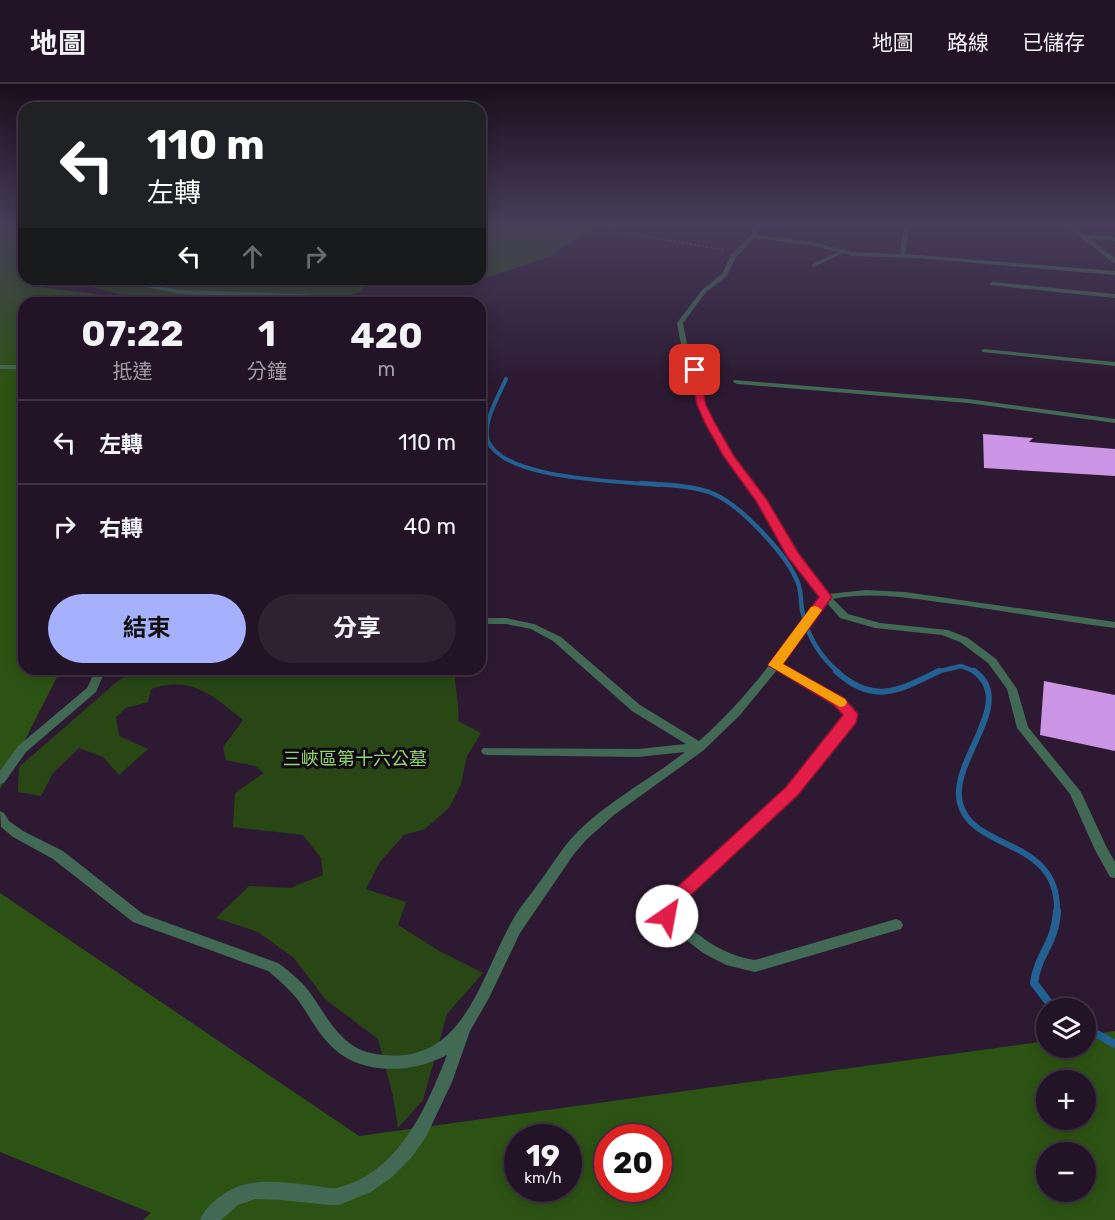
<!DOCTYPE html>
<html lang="zh-TW">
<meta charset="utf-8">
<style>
:root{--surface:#221426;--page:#2e2132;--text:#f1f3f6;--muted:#a29ea7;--line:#3f3343;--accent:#a5b1fc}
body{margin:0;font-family:Rubik,"Noto Sans TC",sans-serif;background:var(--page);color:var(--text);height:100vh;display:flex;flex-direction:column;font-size:22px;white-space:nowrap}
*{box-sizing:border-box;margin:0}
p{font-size:20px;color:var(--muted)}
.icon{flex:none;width:33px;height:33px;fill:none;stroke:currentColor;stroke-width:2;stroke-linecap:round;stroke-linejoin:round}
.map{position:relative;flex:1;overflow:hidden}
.side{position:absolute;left:18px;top:213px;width:468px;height:378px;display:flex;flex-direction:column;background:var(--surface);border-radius:18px;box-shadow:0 3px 15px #0003,0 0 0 2px var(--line)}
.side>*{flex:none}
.banner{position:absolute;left:18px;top:18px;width:468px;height:183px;border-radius:18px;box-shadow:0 3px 15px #0003,0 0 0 2px var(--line);background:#202124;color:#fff;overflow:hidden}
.buttons{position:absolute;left:1036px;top:914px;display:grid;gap:12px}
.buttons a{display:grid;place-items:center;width:60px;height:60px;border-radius:50%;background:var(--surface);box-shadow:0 3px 15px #0003,0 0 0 2px var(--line);font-size:30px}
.speed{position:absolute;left:504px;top:1040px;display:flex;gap:12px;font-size:30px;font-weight:700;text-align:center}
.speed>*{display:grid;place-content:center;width:78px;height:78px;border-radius:50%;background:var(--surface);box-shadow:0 3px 15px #0003,0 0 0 2px var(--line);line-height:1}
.speed small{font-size:15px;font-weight:400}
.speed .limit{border:9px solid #d22;background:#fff;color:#111}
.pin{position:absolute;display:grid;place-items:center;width:51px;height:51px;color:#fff;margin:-26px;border-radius:12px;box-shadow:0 3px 9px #0006}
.me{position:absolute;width:66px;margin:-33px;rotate:33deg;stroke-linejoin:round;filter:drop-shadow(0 0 4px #0008)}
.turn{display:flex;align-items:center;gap:21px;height:126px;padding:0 30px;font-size:27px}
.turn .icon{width:78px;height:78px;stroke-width:2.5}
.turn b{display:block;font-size:42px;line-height:51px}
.lanes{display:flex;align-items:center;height:57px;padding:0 30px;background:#0003;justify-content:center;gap:30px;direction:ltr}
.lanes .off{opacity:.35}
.eta{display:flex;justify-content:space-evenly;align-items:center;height:102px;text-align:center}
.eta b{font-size:36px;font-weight:700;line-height:42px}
.button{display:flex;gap:12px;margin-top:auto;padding:12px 30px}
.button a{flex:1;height:69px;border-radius:36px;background:var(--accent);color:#111;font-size:24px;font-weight:700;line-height:69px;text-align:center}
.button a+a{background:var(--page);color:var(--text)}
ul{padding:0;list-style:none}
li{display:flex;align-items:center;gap:18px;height:84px;padding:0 30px;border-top:2px solid var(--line)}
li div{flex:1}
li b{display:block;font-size:22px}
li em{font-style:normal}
header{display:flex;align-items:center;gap:36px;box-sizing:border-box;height:84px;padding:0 30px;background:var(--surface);border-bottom:2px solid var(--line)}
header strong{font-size:28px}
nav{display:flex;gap:33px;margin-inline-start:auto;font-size:21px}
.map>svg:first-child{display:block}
.green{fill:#284715}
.forest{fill:#2d5314;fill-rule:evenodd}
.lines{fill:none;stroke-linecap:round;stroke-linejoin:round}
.stream-far3{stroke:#226192;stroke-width:4}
.stream-far2{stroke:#226192;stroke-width:4.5}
.stream-far1{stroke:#226192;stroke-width:6}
.stream{stroke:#226192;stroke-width:8}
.building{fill:#cb94e4}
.path{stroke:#6a5a6f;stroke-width:1.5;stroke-dasharray:2 2;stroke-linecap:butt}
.service{fill:#416953;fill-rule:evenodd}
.tertiary{fill:#416953;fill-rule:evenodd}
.route{fill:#e11d48;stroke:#92132f;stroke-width:1.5}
.slow{fill:#f59e0b}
.labels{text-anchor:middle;stroke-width:6;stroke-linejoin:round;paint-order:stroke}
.park-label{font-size:18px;fill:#92d76c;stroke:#110913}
</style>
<header>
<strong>地圖</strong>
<nav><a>地圖</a><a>路線</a><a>已儲存</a></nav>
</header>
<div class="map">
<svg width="1115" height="1136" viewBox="0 0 1115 1136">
<rect width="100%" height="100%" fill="#2d1a32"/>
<path class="green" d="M61,195H373L374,197L360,207L334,219L303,216L280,219H178L127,212Z
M170,585H448L455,592C455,608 460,620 458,637L481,649L467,672L461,700L449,724L425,745L404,751L380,778L366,805L406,818L398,841L441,868L483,889L447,930L423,1016L398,1044L393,1012L378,955L325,915L294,874L258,848L216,834L249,802L290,804L323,791L321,774L303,751L233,743L235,709L264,689L255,682L226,676L223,663L243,636C213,611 190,591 151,605L148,618L126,624L116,633L119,652L148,665L119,691L103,673L79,664L53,689L41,712L18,708L19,683L119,596L137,588Z"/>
<path class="forest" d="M0,139H24V195H45L32,202L165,219H24V585H61L0,705Z
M480,139H599L551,172L461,202L422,195H480Z
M0,809L359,1052L1047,957V963H1086V951L1115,947V1136H143L151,1129L0,1068ZM1047,996H1086V1035H1047ZM518,1053H568V1104H518ZM608,1053H658V1104H608ZM1047,1068H1086V1107H1047Z"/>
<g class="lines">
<path class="stream-far3" d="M506,295C499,311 482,339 488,357C504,396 621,397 659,401"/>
<path class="stream-far2" d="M641,399C664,401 692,401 714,410C741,422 787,470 798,499C802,509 800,520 803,530C808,553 821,573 838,588
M936,588L961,582L976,588"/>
<path class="stream-far1" d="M836,587C874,622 900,606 939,587
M974,587C1018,618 949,677 960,719C973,769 1060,752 1057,829"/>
<path class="stream" d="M1053,924L1034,899C1038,869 1055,861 1057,827
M1086,944L1115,960"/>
</g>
<path class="building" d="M983,350L1033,354L1029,358L1115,365V392L984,384Z
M1044,597L1115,611V667L1040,651Z"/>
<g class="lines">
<path class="path" d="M520,139L554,145L592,143L724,166
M0,158L24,153"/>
<path class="service" d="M755,139H760L756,151L813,158L852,168L900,170L903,145L906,143L909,145L905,170L1115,187V191L917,174L852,172L843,169L814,183L812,182V180L838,168L813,162L754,154L736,173L727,192L706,208L683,239L690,276L698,286L706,321L714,339L733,372L766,416L812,492L829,510L866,506L905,508L1115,538V544C1056,537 997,525 938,518C903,513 868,508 833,515L848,530L880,539L948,546L968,554L996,575L1017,605L1028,643L1081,708L1107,764L1115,778V794L1110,793L1095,766L1070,710L1017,644L1007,605L988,579L960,558L942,551L875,544L840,534L827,519L781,580L843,614L854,624L856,636L796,710L675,824L674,830C697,851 723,872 755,876L896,835L901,837L903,841L901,845L755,888L726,881L703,869L671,844L660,832L663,818L788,704L844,635L843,626L835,620L777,586L740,631L704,666L614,731L586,756L574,770L520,849L489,914L470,947L452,998L426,1053L411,1074L392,1093L371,1108L339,1121H329L282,1116L255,1115L238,1121L221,1136H200C204,1126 212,1118 221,1112C247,1092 280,1098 310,1101C319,1102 328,1105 337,1104C344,1102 352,1099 359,1096C406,1072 429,1017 447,971C411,990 360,992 330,961C317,948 309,931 298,916C289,905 279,896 268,887L133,838L53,775L13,753L1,743L0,727L4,729L9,737L23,747L63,767L143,830L278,879C289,887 299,895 308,906C325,929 340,963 371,969C462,988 478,898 512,837C519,824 529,813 538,800C549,786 558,770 570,756C602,720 647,698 685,668L638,673L487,671L483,670L481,667L483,664L638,665L686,660L632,627L553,557L531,545L506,540H480V534H506L534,540L561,553L640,621L699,657C747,615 783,563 821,513L803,493L758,417L725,373L706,339L698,321L692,286L684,276L677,239L702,206L722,190L731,171L751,151Z
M1084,151L1115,153V157L1082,154Z
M107,195H119L180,206L303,210L322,213L331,219C322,219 313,215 303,214L180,210Z
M992,198L1115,210V214L990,201V199Z
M984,265L1115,278V282L982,268V266Z
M0,281H24V285H0Z
M734,296L968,315L1115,335V339L968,319L737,300L733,298Z
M96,585H106L96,608L26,668L4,699L0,700V687L18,662L87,604Z"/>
<path class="tertiary" d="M1062,139H1070L1115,174V180Z"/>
</g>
<linearGradient id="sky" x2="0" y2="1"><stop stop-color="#190e1c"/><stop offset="0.47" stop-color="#463e5a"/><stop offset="1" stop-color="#463e5a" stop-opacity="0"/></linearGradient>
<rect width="1115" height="298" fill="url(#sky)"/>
<path class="route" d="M695,284L699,286L706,321L715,339L734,372L767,416L799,470L832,513L783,580L844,614L858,630L856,639L798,711L676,825L673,837L667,839L660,837L658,832L662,817L786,703L843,631L834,621L768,581L819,513L787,472L756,417L724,373L705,339L697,321L690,286Z"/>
<path class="slow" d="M816,522L822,526L783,580L845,615L847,618L845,622L840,623L768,581L811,523Z"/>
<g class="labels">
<g class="park-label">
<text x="355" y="681">三峽區第十六公墓</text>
</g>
</g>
</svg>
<div class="buttons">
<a><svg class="icon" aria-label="layers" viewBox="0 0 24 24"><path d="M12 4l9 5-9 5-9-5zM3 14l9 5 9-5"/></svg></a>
<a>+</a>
<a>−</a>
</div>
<div class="speed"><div>19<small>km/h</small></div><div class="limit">20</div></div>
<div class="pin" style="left:695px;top:286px;background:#d93025"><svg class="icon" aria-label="arrive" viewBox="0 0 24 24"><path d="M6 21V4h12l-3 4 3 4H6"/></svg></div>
<svg class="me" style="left:667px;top:832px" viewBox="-20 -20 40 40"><circle r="19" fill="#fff"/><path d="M0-13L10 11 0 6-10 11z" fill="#e11d48"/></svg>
<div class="banner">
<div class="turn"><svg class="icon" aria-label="left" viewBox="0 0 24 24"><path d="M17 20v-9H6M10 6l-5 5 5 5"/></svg><div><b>110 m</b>左轉</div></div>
<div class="lanes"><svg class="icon" aria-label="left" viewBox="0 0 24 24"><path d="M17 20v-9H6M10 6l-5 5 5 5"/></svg><svg class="icon off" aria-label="ahead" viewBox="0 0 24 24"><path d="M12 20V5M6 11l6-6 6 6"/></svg><svg class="icon off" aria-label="right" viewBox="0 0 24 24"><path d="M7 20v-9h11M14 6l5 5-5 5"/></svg></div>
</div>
<section class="side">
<div class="eta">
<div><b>07:22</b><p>抵達</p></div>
<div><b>1</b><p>分鐘</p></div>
<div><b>420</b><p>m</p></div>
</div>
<ul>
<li><svg class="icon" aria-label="left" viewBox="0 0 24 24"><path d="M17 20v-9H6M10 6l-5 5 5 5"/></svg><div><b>左轉</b></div><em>110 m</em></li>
<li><svg class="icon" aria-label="right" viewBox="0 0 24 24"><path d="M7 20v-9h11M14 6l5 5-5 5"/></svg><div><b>右轉</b></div><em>40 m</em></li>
</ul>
<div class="button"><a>結束</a><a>分享</a></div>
</section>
</div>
